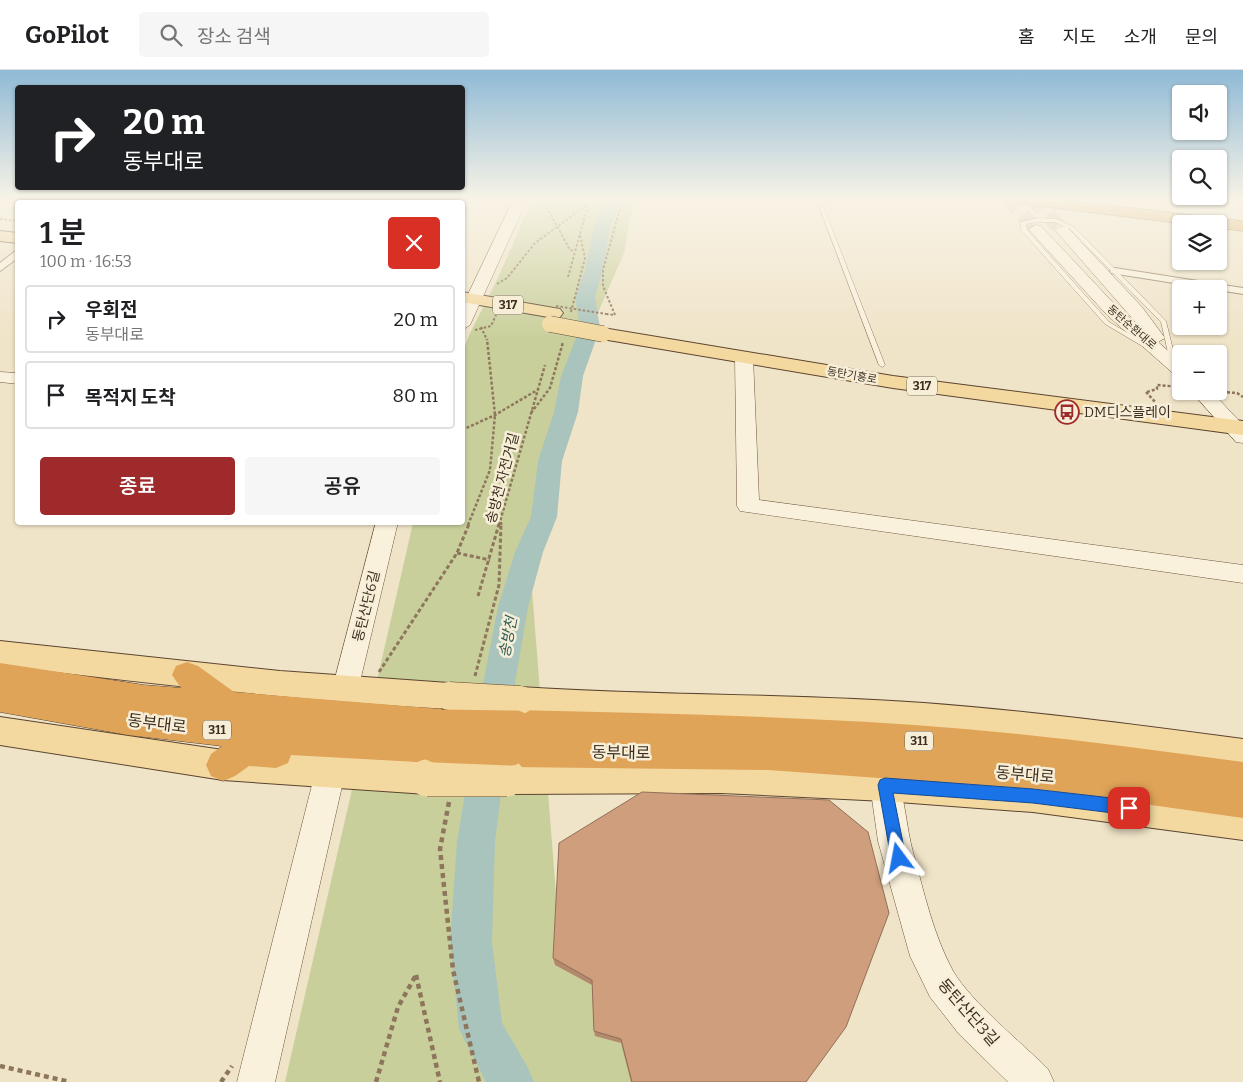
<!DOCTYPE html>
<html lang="ko">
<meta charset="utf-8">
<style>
:root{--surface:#fff;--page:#f6f6f6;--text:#202124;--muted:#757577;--line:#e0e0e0;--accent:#9e2a2b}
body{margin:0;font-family:Bitter,"Noto Sans KR",serif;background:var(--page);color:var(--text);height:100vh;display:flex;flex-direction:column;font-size:19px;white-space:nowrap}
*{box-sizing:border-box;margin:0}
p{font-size:16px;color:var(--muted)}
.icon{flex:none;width:28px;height:28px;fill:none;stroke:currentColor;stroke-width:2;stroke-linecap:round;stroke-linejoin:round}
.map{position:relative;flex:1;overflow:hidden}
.sheet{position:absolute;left:15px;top:130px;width:450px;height:325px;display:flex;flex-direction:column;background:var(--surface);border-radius:5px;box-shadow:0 1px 4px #0004}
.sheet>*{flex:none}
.banner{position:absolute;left:15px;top:15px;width:450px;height:105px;border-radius:5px;box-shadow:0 1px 4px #0004;background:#202124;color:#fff;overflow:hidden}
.fabs{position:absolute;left:1172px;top:15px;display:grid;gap:10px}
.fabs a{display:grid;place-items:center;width:55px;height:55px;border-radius:5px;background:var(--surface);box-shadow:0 1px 4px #0004;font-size:25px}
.pin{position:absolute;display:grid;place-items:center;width:42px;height:42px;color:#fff;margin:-21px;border-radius:10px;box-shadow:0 2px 8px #0006}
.me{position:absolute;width:55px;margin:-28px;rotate:347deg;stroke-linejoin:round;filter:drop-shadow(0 0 4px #0008)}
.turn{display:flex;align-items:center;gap:18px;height:105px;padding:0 25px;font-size:22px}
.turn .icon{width:65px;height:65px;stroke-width:2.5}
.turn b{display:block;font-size:35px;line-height:42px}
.round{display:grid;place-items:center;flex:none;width:52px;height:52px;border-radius:5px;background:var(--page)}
.summary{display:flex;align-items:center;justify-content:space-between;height:85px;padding:0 25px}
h1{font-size:30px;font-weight:600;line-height:38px}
.action{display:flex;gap:10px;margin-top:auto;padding:10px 25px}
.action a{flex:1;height:58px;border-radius:5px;background:var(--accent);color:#fff;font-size:20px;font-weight:600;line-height:58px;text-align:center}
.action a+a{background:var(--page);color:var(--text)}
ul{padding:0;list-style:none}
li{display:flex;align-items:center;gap:15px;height:68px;margin:0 10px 8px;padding:0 15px;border:2px solid var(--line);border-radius:5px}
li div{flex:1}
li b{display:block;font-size:19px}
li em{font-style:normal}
header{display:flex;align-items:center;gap:30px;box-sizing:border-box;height:70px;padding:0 25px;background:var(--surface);border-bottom:1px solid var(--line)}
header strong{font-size:24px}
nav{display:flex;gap:28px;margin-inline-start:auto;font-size:18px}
.search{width:350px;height:45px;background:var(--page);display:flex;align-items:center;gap:12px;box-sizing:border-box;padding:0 18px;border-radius:5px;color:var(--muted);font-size:19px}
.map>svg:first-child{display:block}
.green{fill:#c9cf9b}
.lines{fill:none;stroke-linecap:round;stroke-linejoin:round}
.river{fill:#a9c4bc;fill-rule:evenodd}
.secondary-tunnel{stroke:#ccc0a6;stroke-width:15;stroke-dasharray:15 8;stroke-linecap:butt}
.lane-casing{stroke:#8d765c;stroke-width:1}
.street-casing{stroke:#8d765c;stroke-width:2}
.secondary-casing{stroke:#6f573f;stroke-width:1}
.primary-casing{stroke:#5b4430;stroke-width:2}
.highway-casing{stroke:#5b4430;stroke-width:1}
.path-far3{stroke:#8d765c;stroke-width:2;stroke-dasharray:2.5 2;stroke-linecap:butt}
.path-far2{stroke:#8d765c;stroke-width:2.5;stroke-dasharray:3 2;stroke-linecap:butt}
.path-far1{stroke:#8d765c;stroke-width:3;stroke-dasharray:4 2.5;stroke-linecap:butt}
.path{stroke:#8d765c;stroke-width:4.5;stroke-dasharray:5 4;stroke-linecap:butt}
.lane{fill:#faf1dc;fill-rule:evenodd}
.street{fill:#faf1dc;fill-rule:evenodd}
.secondary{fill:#faf1dc;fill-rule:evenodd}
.primary{fill:#f3d9a0;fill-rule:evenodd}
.highway{fill:#e0a458;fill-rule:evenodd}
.primary-bridge-far2-casing{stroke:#5b4430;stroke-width:17;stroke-linecap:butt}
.primary-bridge-far1-casing{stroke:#5b4430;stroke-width:29;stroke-linecap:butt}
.primary-bridge-casing{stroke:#5b4430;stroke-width:38;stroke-linecap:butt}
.highway-bridge-casing{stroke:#5b4430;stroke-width:31;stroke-linecap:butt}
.path-bridge{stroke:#8d765c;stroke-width:2;stroke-dasharray:2.5 2;stroke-linecap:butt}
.primary-bridge-far2{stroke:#f3d9a0;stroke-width:16}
.primary-bridge-far1{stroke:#f3d9a0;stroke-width:28}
.primary-bridge{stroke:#f3d9a0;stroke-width:37}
.highway-bridge{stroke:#e0a458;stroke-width:29}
.wall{fill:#b2896c}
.building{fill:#cf9f7d;stroke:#916f58}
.route{fill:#1a73e8;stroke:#114b97}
.labels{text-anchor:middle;stroke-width:5;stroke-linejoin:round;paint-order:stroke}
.far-street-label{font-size:11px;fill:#3d2e20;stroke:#f7eed8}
.shield{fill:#f7eed8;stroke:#756857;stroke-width:1}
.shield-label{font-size:12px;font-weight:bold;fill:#3d2e20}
.poi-label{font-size:14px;fill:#3d2e20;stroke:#f7eed8;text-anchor:start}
.street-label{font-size:14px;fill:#3d2e20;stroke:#f7eed8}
.water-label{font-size:15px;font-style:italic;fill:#2f5d5a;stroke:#f7eed8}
.near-street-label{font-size:16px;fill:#3d2e20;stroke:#f7eed8}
</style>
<header>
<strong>GoPilot</strong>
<div class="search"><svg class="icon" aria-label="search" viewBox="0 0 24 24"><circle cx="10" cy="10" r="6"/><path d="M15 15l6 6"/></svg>장소 검색</div>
<nav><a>홈</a><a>지도</a><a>소개</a><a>문의</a></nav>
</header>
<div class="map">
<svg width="1243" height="1012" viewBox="0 0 1243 1012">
<rect width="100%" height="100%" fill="#f0e4c8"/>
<path class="green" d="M533,128H634L624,183L586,270L529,482L558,849L640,1012H285L413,453L462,452V284L470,263L496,212Z"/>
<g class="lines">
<path class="river" d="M604,128H620L610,157L603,200L595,227L600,258L583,306L578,342L562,391L557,447L543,482L528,537L514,619L495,772L492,872L502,953L527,996L534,1012H486L459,959L450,872L457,772L482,619L498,537L515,482L531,447L538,391L554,342L561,306L580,258L575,227L585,200L594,157Z"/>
<path class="secondary-tunnel" d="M1007,128L1036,159
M1032,128L1062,160"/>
<g class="lane-casing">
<path id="lane" d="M816,128H820L885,295L884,296L882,297L879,295Z
M1038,148L1056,149L1074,157L1166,251L1176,292L1175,293H1171L1105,254L1021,160V152ZM1038,152H1055L1070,159L1161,252L1169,287L1109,252L1027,160L1026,154Z"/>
</g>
<g class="street-casing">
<path id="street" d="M18,179V188L0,201V193Z
M1115,198L1243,218V224L1111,203L1110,201Z"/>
</g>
<g class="secondary-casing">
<path id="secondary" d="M146,128L191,129L193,132L148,131Z
M386,128H400L396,132H383Z
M514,128H528L470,255L462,260V237Z
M1036,155L1041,156L1119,239L1139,256L1055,160L1062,156L1067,157L1142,237L1165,268L1158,272L1181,292V306L1175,305L1107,245L1031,162L1029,159Z
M744,282L750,283L753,287L759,430L1243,495V513L740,441L737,436L735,287L738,283Z
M0,302L18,303V314L0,312Z
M1191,321H1211L1243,355V373L1236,372Z
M376,452H398L358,620L355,628L345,632L335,628L332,620Z
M330,689L340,693L345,703L275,1012H237L315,703L320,693Z
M885,701L895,705C906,729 906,757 913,782C924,822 933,864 953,901C972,933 1021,972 1048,999L1054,1012H1008L959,964L930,927L910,886L878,771L870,715L875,705Z"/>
</g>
<g class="primary-casing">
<path id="primary" d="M0,161L18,163V173L0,171Z
M462,222L554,238L560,239L563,243L560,247L554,248L462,232Z
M603,258L893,306L1243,351V365L893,318L596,268L594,264L596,260Z
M0,571L280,601L449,613L460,617L464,626L460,635L449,639C299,630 149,614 0,595Z
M520,617C654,626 789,623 924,633C1031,641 1137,655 1243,669V699C1137,685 1031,669 924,661C790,650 654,654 520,643L509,639L505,630L509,621Z
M0,647L223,680L427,692L439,697L443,708L439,719L427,724L223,710L0,675Z
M721,691L885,699L1033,710L1243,736V770L1033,742L885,731L721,723L507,724L495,719L491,708L495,697L507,692Z"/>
</g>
<g class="highway-casing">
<path id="highway" d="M1006,128H1047L1243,151V161L1219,158V154H1185L1013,133L1008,131Z
M187,592L198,596L234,622L441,639L452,644L457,654L452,664L446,667L452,678L447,689L435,693L291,685L288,693L276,698L249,696L235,706L223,711L211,706L206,695L211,684L222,676L128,665L0,642V593L144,615L181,618L172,605L176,596Z
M516,640C666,644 816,646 965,659C1058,667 1151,680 1243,692V748L1045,720L768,700L511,697L499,692L494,681L499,670L508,667L505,665L500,655L505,645Z"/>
</g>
<path class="path-far3" d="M536,128L550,143L570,180L575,181
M0,149L18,151
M568,207L590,128
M497,214L507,208L535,173L588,134
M571,242L585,188L580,165
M606,244L614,245
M615,245L603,216V200L623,128
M481,257L487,270
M475,260L491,256L496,245"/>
<path class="path-far2" d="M1146,322L1156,333
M1147,322L1157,319V315L1181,317
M1222,322L1237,323L1243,327
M531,343L550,318L563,272
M462,360L495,345L539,319
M468,455L490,400L495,345L487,269
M499,455L545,295
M501,455V452"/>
<path class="path-far1" d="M457,483L490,490
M478,526L499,454
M379,602L457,483L469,454
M475,606L499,515L501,454"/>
<path class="path" d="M449,732L440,779L453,900L479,1012
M416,905L440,1012
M0,996L70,1012
M221,1012L232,996
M376,1012L398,937L416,905"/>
<use href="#lane" class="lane"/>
<use href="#street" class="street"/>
<use href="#secondary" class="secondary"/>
<use href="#primary" class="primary"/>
<use href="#highway" class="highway"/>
<g class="primary-bridge-far2-casing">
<path id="primary-bridge-far2" d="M550,254L603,264"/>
</g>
<g class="primary-bridge-far1-casing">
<path id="primary-bridge-far1" d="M449,626L520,630"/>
</g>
<g class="primary-bridge-casing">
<path id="primary-bridge" d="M427,708H507"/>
</g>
<g class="highway-bridge-casing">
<path id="highway-bridge" d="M441,654L516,655
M435,678L511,681"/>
</g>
<path class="path-bridge" d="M556,236L606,244"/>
<use href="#primary-bridge-far2" class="primary-bridge-far2"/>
<use href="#primary-bridge-far1" class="primary-bridge-far1"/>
<use href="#primary-bridge" class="primary-bridge"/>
<use href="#highway-bridge" class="highway-bridge"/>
</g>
<path class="wall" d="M553,888L806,1012H631L621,973L595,966L594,961L592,915L555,895Z"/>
<path class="building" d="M642,722L829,730L868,762L889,843L846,957L806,1012H632L621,969L594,961L592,910L553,888L559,773Z"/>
<linearGradient id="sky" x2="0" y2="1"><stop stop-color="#8fbad6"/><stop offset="0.48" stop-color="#f8f3e6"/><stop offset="1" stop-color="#f8f3e6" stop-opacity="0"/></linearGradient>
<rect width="1243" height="269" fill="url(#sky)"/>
<path class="route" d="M885,708L1033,719L1129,730L1134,732L1136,738L1134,743L1129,745L1033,733L893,723L906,788L904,794L899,796L893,794L891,788L878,715L880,710Z"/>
<defs>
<g id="bus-ring" transform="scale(1.25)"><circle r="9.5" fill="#f7eed8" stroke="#9e2a2b" stroke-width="1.5"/><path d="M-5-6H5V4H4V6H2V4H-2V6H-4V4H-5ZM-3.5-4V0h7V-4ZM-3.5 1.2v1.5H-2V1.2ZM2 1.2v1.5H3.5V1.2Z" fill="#9e2a2b"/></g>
</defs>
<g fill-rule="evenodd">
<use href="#bus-ring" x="1067" y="342"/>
</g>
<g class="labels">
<g class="far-street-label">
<text transform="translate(1132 257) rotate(41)" y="4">동탄순환대로</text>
<text transform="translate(852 305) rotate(10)" y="4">동탄기흥로</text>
</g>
<g class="shield">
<rect x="493" y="225.5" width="30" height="19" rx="4"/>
<rect x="907" y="306.5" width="30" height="19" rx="4"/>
<rect x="203" y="650.5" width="28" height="19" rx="4"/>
<rect x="905" y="661.5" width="28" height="19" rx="4"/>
</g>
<g class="shield-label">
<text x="508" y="239">317</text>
<text x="922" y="320">317</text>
<text x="217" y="664">311</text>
<text x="919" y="675">311</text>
</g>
<g class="poi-label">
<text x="1084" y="347">DM디스플레이</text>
</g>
<g class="street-label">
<text transform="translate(502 408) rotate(-75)" y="5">송방천 자전거길</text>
<text transform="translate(366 536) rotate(-76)" y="5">동탄산단6길</text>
</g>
<g class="water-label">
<text transform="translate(508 567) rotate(-79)" y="5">송방천</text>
</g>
<g class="near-street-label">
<text transform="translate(157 653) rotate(7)" y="6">동부대로</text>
<text transform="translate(621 682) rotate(1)" y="6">동부대로</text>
<text transform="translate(1025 704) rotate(5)" y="6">동부대로</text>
<text transform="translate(969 942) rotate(49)" y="6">동탄산단3길</text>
</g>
</g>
</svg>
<div class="fabs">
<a><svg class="icon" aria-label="sound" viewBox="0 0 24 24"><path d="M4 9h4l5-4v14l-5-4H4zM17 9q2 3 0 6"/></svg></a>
<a><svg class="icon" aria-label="search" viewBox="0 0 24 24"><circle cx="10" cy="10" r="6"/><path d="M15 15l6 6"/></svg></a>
<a><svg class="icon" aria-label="layers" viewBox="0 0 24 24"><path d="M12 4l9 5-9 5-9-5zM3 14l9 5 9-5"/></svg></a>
<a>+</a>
<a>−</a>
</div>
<div class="pin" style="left:1129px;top:738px;background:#d93025"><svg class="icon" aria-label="arrive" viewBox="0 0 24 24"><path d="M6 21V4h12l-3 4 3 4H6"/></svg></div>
<svg class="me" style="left:899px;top:788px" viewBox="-20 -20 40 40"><path d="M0-17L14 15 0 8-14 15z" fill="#1a73e8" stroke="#fff" stroke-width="4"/></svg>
<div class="banner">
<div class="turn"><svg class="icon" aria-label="right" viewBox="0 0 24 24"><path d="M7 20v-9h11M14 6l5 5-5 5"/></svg><div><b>20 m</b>동부대로</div></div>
</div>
<section class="sheet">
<div class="summary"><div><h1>1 분</h1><p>100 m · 16:53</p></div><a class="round" style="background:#d93025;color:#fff"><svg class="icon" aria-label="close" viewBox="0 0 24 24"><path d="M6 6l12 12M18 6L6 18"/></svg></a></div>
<ul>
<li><svg class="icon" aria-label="right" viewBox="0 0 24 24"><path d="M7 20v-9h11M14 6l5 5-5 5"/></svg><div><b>우회전</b><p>동부대로</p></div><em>20 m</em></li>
<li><svg class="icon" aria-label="arrive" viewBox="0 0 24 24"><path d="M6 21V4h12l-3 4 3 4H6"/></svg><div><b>목적지 도착</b></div><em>80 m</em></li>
</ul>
<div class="action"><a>종료</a><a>공유</a></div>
</section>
</div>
